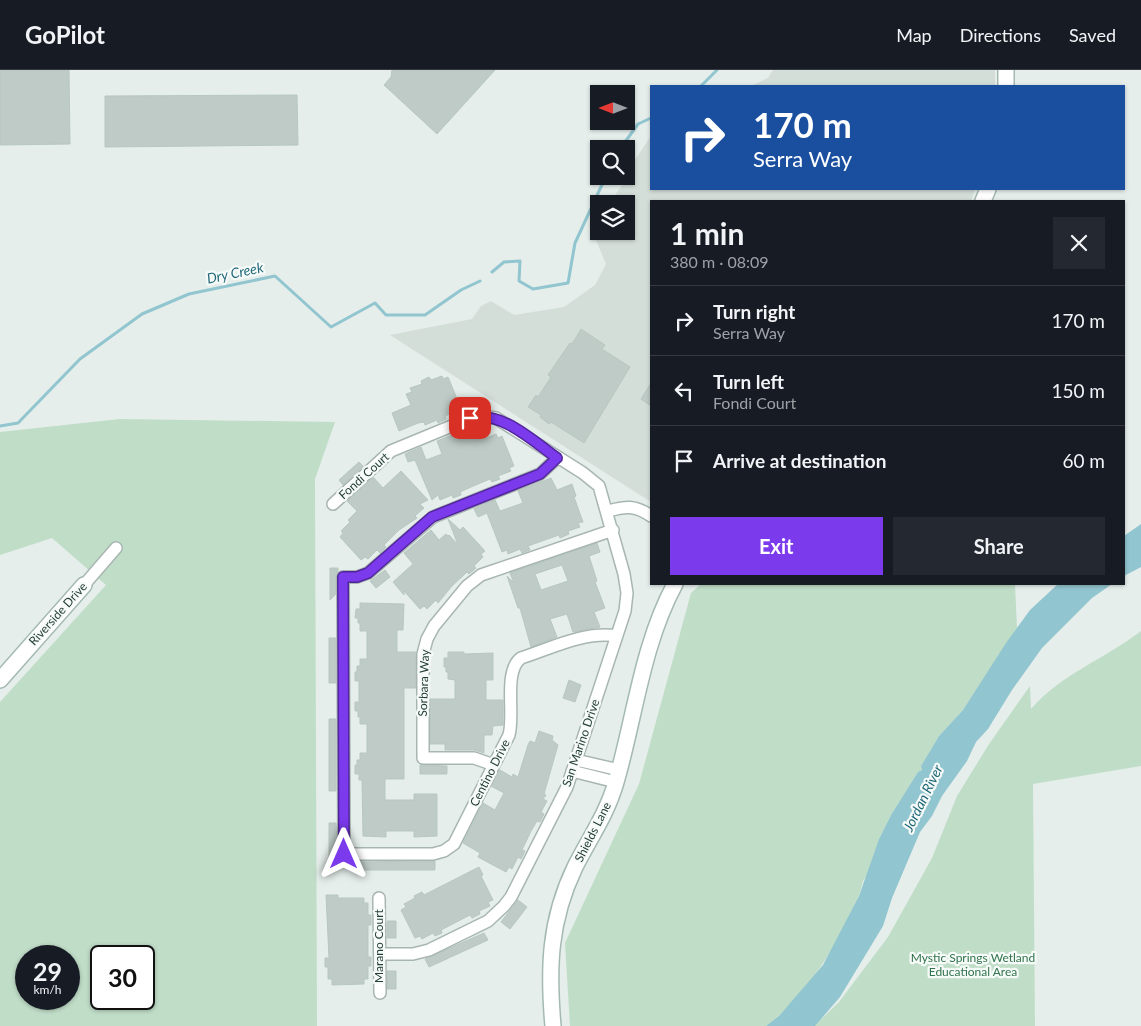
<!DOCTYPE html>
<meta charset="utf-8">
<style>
:root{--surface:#171b24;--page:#242831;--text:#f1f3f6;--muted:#9ea1a6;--line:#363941;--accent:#7c3aed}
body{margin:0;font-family:Lato,sans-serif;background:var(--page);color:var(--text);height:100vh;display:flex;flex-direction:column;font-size:19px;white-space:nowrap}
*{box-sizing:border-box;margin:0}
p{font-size:16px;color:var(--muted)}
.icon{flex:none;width:28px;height:28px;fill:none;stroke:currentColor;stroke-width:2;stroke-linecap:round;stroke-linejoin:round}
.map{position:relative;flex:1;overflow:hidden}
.drawer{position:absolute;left:650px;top:130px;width:475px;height:385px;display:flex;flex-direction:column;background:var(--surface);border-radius:0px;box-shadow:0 1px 4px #0004}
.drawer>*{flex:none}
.hud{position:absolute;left:650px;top:15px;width:475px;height:105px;border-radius:0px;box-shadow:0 1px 4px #0004;background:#1a4fa0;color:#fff;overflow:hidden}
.needle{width:32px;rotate:270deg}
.buttons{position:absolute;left:590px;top:15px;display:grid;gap:10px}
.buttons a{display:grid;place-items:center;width:45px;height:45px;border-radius:0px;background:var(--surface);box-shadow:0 1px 4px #0004;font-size:25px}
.speed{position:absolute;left:15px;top:875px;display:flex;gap:10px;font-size:25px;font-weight:700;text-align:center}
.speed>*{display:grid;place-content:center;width:65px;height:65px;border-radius:50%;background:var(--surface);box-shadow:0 1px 4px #0004;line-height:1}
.speed small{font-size:12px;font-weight:400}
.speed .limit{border:2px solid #111;border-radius:8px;background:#fff;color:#111}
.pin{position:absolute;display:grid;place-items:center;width:42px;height:42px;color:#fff;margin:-21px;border-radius:10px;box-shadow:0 2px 8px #0006}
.me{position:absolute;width:55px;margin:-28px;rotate:0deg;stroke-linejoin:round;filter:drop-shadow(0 0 4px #0008)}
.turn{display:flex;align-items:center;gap:18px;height:105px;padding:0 20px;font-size:22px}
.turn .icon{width:65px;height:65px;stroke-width:2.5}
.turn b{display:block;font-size:35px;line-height:42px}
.round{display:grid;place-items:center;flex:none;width:52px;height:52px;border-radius:0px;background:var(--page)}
.headline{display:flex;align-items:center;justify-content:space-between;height:85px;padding:0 20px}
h1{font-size:30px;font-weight:700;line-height:38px}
.button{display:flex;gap:10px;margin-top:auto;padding:10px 20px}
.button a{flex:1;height:58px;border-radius:0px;background:var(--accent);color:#fff;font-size:20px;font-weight:700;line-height:58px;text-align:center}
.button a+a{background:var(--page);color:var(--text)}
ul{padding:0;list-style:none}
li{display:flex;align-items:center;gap:15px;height:70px;padding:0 20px;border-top:1px solid var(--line)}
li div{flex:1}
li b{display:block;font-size:19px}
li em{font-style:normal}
header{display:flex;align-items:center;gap:30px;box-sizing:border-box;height:70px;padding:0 25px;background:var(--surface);border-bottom:1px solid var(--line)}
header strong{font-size:24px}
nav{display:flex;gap:28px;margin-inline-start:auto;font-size:18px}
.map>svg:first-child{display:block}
.built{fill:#d4ded9}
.green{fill:#c0ddc8;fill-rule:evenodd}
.water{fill:#91c5cf}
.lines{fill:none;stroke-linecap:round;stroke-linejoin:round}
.stream{stroke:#91c5cf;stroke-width:3}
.building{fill:#becbc6;stroke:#b8c7c1;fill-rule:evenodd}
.street-casing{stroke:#a8b6b1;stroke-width:14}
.secondary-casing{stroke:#a4b9b2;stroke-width:18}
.street{stroke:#fff;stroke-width:11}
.secondary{stroke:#fff;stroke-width:15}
.route-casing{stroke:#51269a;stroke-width:12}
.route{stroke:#7c3aed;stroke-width:9}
.labels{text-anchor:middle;stroke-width:4.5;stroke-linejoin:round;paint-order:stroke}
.street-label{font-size:12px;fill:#253f38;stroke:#f6faf8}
.park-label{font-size:12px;fill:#31744c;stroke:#f6faf8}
.water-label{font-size:14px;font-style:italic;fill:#216979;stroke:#f6faf8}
</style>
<header>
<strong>GoPilot</strong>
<nav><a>Map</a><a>Directions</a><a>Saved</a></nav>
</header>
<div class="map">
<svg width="1141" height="956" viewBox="0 0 1141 956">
<rect width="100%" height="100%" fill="#e5eeea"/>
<path class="built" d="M773,0H995V16H751L768,8Z
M651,66V119H975L971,131H651V432L390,265L472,249L481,236L491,231L514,245L564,237L595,215L606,194L595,168L597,157L599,153V161H626V134H609L624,112L626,103Z"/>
<path class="green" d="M120,349L335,352L315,409L317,956H0V632L106,515L52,468L0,485V362ZM26,886H69V929H26ZM101,886H144V929H101Z
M701,514H1015L1017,558L963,640L939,666L921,696L922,700L918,702L891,745L879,769L867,805L863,811L859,826L834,877L810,912L779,946L766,956H570L565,873L639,714L691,523Z
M1141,561V696L1033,714L1035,956H814L839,932L888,867L932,788L957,726L989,674L1030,616L1031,639C1061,604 1105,589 1141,561Z"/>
<path class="water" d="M1141,454V497L1124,506V466Z
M1058,514H1112L1092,528L1042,578L1012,620L988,659L976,672L967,691L942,726L932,746L920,762L892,828L883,856L840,927L815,956H766L779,946L823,895L859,826L879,769L891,745L918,702L922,700L921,696L939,666L963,640L1006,573L1030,540Z"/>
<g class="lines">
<path class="stream" d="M701,16L717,0
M620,79L638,54L651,48
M492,202L504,192L520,191L519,211L533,219L568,213L575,173L606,106
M0,356L18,353L80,289L142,244L189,224L275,206L331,257L375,233L386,245H425L461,220L480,211"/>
</g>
<path class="building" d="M0,0H69L70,74L0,75Z
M392,0H495L437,64L384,15L391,7Z
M297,25L298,75L105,77V26Z
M581,259L605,275L602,279L630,297L584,373L551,352L549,354L540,347L541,345L528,337L536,325L538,327L551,307L548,305L570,273L572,274Z
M442,306L443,309L448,307L460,336L454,338L456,341L445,346L446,349L438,353L437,350L425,355L424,352L418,353L399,361L392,343L411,335L406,324L412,322L410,318L422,314L421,311L429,307L431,310Z
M651,313V336L641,329Z
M470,358L475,370L483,366L484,369L496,364L498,368L502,366L514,396L509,398L511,401L498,406L500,409L492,412L490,409L471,417L460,422L461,425L453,428L452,425L440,430L438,425L432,430L415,390L408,392L405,384L421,377L426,390L442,384L437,371Z
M359,392L363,396L343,415L339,410Z
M401,401L428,430L420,434L424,438L415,446L417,448L399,460L384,475L386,477L380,483L377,480L368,489L365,487L361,490L340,467L343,463L341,461L350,452L348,450L357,441L347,431L373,407L383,418Z
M551,408L557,420L572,414L576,426L574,427L583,452L578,453L580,457L568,461L569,464L560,468L559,465L528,476L530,480L522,483L520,479L508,484L507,480L502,482L487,443L478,447L474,439L495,430L500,441L523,433L518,421Z
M448,449L460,460L463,457L485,481L481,484L483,487L474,496L476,498L469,504L467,502L452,516L438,533L436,530L427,539L424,536L420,539L404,521V525L393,512L413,494L404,483L431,460L439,470L446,464L448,466L449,465L458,475Z
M597,473L600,482L589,486L597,511L595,512L605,538L594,542L600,557L573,562L567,544L550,549L557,567L531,577L520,538H518L507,506L514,513L510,503ZM562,495L568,511L541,520L535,504Z
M330,498H338V502L336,507V524L330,530Z
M385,500L390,507L376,518L370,511Z
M360,533L404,534L403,560H397V582H416V618H404V709H385V730H414V724H437V766L414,767V761H386V767L363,766L362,710H359V704H355V695H357V690H360V683H367V654H360V647H358V641H355V632H359V611H355V602H357V596H360V589H367V561H360V553H358V548H355L356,539H360Z
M329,568H336V613H329Z
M448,582H464V584L493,583V610H486V630H503V655L493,656L492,665H484V683L474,680H445V674H430V629H455V610L448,609V602H446V597H444V588H448Z
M569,610L581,615L575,632L563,628Z
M329,649H336V721H329Z
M539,661L553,666L552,670L558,675L544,724L546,725L543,729L547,731L541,742L544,744L540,752L537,751L531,761L522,780L525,781L521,789L518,787L512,799L509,797L506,802L478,787L480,783L463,773L483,733L495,740L504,723L491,716L500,700L512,707L513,704L518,707L528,675L530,671L535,673Z
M420,695L447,696V704H420Z
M329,753H336L338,789H329Z
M435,791V800H349V792Z
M479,797L483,805L481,806L493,830L488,832L490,836L479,841L480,844L472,848L470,845L441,860L442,863L435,866L433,863L422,869L420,866L415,868L401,840L406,837L404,834L415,828L414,826L422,822L424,825Z
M326,825H338V828H364V833H368V845H371V855H368V887H371V896H368V909H364V914L332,915V909H328V897H325V888H329Z
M518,830L527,837L510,859L501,852Z
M387,851H396V868H387Z
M484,863L488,870L429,897L425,889Z
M387,901H396V919H387Z"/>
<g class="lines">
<g class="street-casing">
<path id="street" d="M557,388L540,404L433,447L368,503L357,507H343L344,784H433L444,781L454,774L509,665C515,644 503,601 521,588C552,578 584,561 617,566
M333,434L391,381L471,348L482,346L496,348L583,403L599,416L624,504L627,523L625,541L567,717L511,827L504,836L488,851L429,880L413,884H380
M608,441C626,436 635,435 651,446
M84,515L116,478
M576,690L619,700
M494,695L474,688H423V584L427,569L434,556L467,516L481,505L613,460
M572,701L616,712
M379,828L380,923"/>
</g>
<g class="secondary-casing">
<path id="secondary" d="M1006,16V0
M983,131L988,119
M0,610L84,515
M553,956C548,899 549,851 575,797C589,769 607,744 616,712C635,647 642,575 675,514"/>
</g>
<use href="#street" class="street"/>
<use href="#secondary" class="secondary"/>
</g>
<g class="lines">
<g class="route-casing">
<path id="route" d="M344,784L343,507H357L368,503L432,447L540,404L557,388C533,371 501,340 470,348"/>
</g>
<use href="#route" class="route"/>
</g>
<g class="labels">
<g class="street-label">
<text transform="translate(364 406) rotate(-42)" y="4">Fondi Court</text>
<text transform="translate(58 544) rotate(-48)" y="4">Riverside Drive</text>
<text transform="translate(424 613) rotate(-88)" y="4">Sorbara Way</text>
<text transform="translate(581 673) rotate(-71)" y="4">San Marino Drive</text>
<text transform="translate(490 703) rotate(-63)" y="4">Centino Drive</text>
<text transform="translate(593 762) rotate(-63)" y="4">Shields Lane</text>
<text transform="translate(379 876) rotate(-90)" y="4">Marano Court</text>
</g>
<g class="park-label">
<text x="973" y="892">Mystic Springs Wetland<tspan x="973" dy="14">Educational Area</tspan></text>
</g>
<g class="water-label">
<text transform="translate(235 203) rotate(-12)" y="5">Dry Creek</text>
<text transform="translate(923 728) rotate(-64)" y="5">Jordan River</text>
</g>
</g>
</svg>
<div class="buttons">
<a><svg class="needle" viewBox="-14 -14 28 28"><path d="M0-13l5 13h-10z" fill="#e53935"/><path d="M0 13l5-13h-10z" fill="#9ea1a6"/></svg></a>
<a><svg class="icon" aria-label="search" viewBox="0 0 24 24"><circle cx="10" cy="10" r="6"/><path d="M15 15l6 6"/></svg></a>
<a><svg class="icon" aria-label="layers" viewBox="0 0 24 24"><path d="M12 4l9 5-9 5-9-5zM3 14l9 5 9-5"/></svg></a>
</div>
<div class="speed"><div>29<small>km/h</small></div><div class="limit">30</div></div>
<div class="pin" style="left:470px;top:348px;background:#d93025"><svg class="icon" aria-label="arrive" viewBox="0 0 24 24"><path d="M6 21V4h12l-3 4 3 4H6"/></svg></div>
<svg class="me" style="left:344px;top:784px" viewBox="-20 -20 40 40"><path d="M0-17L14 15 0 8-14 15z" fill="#7c3aed" stroke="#fff" stroke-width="4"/></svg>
<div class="hud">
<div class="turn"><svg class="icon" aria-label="right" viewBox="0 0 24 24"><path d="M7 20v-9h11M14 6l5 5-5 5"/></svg><div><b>170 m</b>Serra Way</div></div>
</div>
<section class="drawer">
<div class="headline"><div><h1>1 min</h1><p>380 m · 08:09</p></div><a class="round"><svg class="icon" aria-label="close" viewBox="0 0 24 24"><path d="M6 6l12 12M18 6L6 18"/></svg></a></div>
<ul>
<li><svg class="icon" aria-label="right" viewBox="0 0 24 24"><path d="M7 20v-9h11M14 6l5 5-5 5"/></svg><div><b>Turn right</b><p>Serra Way</p></div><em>170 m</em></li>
<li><svg class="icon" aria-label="left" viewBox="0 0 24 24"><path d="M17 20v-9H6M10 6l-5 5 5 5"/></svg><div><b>Turn left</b><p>Fondi Court</p></div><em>150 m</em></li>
<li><svg class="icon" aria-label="arrive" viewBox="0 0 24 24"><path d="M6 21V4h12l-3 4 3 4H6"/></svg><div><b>Arrive at destination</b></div><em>60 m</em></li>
</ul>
<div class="button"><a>Exit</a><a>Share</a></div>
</section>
</div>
